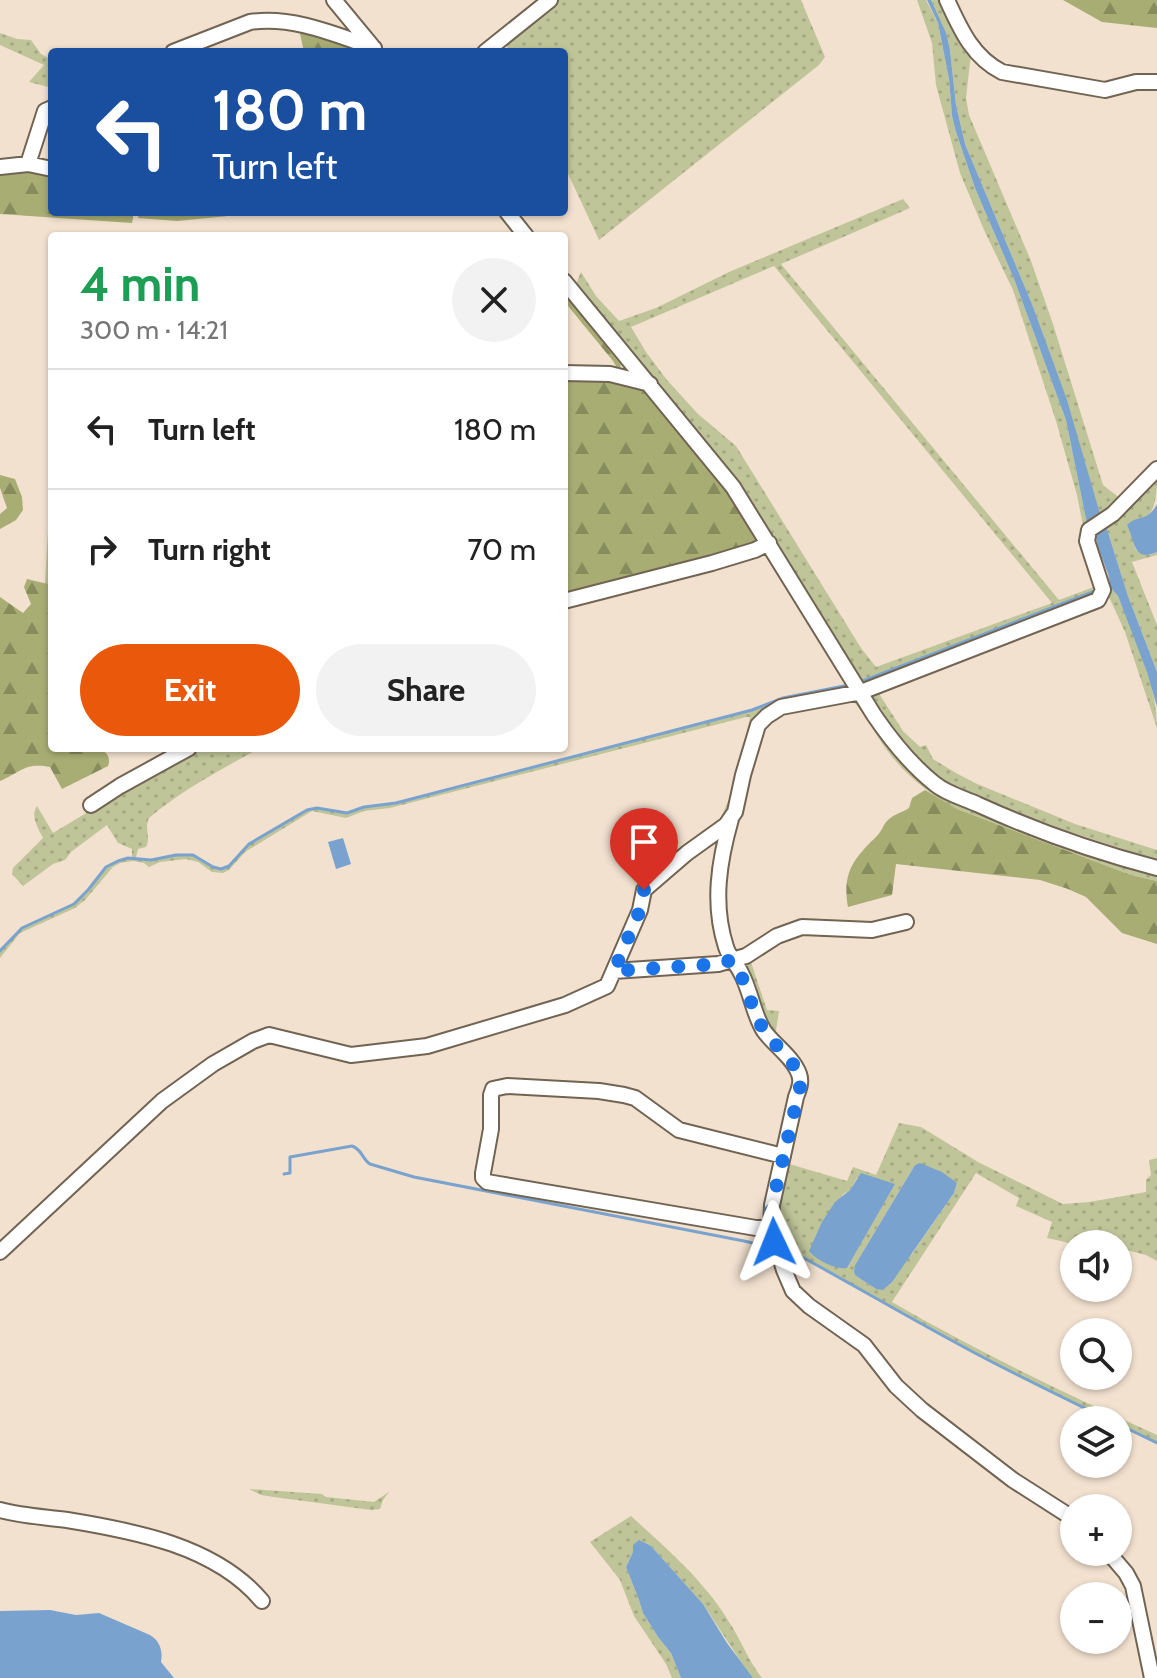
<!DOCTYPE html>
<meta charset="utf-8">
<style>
:root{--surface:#fff;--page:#f2f2f2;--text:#222;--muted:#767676;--line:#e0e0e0;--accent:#ea580c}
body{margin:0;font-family:Cabin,sans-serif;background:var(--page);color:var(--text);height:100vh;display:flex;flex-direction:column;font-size:30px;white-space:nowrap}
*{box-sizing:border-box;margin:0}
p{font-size:26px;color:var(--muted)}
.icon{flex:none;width:44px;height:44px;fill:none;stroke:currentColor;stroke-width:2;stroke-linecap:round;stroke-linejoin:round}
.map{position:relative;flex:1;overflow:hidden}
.side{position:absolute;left:48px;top:232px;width:520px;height:520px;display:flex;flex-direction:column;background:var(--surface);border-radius:8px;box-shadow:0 2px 6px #0004}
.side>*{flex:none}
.hud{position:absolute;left:48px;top:48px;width:520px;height:168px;border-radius:8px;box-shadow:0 2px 6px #0004;background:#1a4fa0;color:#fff;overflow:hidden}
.controls{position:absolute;left:1060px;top:1230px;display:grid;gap:16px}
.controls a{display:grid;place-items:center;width:72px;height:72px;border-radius:50%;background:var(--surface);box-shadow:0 2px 6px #0004;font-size:40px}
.pin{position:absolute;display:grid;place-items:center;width:68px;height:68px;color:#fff;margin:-82px -34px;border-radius:50% 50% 50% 0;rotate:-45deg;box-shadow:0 0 8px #0007}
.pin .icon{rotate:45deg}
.me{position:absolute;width:88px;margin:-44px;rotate:358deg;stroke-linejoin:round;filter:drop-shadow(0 0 6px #0008)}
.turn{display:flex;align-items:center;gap:28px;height:168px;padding:0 32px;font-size:36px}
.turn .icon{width:104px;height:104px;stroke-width:2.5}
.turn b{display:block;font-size:56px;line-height:68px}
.round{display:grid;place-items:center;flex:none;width:84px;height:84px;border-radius:42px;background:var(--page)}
.overview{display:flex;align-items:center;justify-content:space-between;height:136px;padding:0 32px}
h1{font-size:48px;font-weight:700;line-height:60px;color:#1e9e55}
.button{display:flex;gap:16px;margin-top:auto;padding:16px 32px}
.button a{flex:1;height:92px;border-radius:48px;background:var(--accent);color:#fff;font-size:32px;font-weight:700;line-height:92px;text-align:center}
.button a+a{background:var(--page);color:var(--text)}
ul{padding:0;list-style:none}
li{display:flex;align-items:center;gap:24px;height:120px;padding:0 32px;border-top:2px solid var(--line)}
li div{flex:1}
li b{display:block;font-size:30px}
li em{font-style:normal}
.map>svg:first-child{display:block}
.grass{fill:url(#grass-dots);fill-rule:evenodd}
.forest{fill:url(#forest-firs)}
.water{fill:#79a3ce}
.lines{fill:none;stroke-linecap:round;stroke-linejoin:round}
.stream{stroke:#79a3ce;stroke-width:3}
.minor-casing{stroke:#726453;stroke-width:18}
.minor{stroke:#fff;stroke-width:14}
.route{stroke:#1a73e8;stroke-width:14;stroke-dasharray:0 25.2}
</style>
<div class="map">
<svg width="1157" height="1678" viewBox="0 0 1157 1678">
<defs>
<pattern id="grass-dots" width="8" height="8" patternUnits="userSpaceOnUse" patternTransform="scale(2)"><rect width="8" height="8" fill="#c0c599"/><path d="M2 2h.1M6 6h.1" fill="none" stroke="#a5a983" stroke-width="1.8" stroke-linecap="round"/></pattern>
<pattern id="forest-firs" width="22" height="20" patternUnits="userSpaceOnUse" patternTransform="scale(2)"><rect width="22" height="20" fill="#a7ad73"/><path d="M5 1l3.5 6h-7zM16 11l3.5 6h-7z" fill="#878c5d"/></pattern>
</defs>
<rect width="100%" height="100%" fill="#f2e1cf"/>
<path class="grass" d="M554,0H801L825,57L819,65L599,240L564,165V52H510L505,43Z
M917,0H926L938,23L949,79L952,116L956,132L975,188L1014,279L1066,420L1087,524L1084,531L1077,495L1056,421L1013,290L984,230L960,173L936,85L932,43Z
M931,0H945L971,54L966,98L969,115L1031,261L1053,324L1103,485L1121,499L1101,517L1078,441L1032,304L965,144L956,105L950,50Z
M0,33L17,39L31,40L41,54L52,60V88L29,82L44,65L0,45Z
M903,199L910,208L781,264L1059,600L1099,585L1092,597L866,686L750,501L718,458L576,284L581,272L596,296L619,321L656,308L729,272ZM774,266L1052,603L876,667L861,648L736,446L698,414L667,380L646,352L631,327Z
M1157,474C1157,488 1157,510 1146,517C1139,520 1134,521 1128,525L1136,550L1150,555L1157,552V555L1132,562L1157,625V672L1128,596L1106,526Z
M52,515V585L45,584L48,532Z
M1095,532C1100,549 1107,585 1118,596C1134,638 1157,682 1157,728L1125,632L1110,599L1105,596L1091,538Z
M764,552L769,553L854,687L769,711L727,818L645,886L636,891L642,883L719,822L732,792L739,771L750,717H746L390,808L364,811L346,818L312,811L245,852L229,870L223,873L212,872L198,862L186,859L160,862L149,867L144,863L133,861L120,863L113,867L85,900L75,908L20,933L0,958V952L22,928L74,904L89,891L106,868L118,862L128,859L151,860L176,856H193L213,868L221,870L229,866L250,844L307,810L317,808L347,814L364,808L397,804L752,711L784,698L849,686Z
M878,692L903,731L920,747L926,745L933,759L956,773L975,783L1075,824L1157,850V860L1030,819L939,778L902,741L871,694Z
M850,698L858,701L924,781L1157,874V881L1131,875L957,809C930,795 905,775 886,749C874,732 865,713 850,698Z
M198,748H260C222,769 182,790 149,818C144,828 151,838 146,847L138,849L136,857H132V849L118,843L107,825L71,852L65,860L53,864L23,886L12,874L13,868L43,838C38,828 30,816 37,806L53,833L141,780Z
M750,959L767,1010L779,1011L775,1037L765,1022L740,963Z
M899,1123L921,1127L978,1162L1063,1204L1089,1202L1146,1192V1180L1151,1175L1149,1160L1157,1158V1261L1146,1255L1118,1248V1244H1074L1047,1238L1052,1222L1016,1206L1019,1198L976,1173L892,1302C978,1352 1067,1394 1157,1435V1442L1118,1423V1420H1112L1031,1381L971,1350L791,1250L782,1249L776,1216L786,1163L847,1181L853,1167L876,1175ZM915,1165L957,1183L954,1193L912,1254L876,1289L856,1276L855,1265ZM857,1178L894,1185L847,1268L842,1195L850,1190Z
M249,1489L322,1494L326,1497L374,1502L389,1492L383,1500L380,1509L371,1510L274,1497L261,1495Z
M631,1516C667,1549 706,1582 731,1625C742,1642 749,1662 762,1678H753L747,1671L703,1604L651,1546L633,1552L626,1567L639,1600L643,1613L658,1637L671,1653L681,1678H672L666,1664L634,1616L620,1580L590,1542Z"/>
<path class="forest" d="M1063,0H1157V28L1102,22Z
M299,29L368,52H304Z
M20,170L52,173V212H134L132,223L0,214V171Z
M139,212H293L262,216H228L177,221L138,218Z
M564,294L621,365L619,371L613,361L564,301Z
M564,377L615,378L645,386L731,490L758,540L749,546L564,593Z
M0,475L15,479L22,497L23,510L16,520L0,529V514L7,508L0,488Z
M27,579L52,585L51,612L52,748C67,748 117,741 108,766L62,789L50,767C25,762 21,772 0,781V597L23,613L31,604L24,587Z
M925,790L957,809L1131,875L1157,881V944L1122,933L1086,897L1068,889L1040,880L896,864L892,895L848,907C842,873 853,859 877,836C882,831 883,825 887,821C892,815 903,812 909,808L912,798Z"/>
<path class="water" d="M927,0H931L946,33L950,50L956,105L965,144L1032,304L1067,400L1101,517L1087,524L1066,420L1014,279L975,188L956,132L952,116L949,79L938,23Z
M1157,504V552C1134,563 1135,542 1127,525C1138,514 1147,523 1157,504Z
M1106,526L1128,596L1157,672V707L1147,672L1118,596L1111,588L1108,574L1098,547L1095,532Z
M343,838L351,864L336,869L328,842Z
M920,1163L942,1172L957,1183L954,1193L892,1282L883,1290L876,1289L856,1276L854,1272L855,1265L915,1165Z
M861,1173L895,1184L847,1268C836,1270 816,1260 809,1251L822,1222L835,1202L850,1190Z
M639,1540L651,1546L703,1604L727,1643L753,1678H681L671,1653L658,1637L643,1613L639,1600L626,1567L633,1552V1545Z
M50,1610L76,1615L99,1613L150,1635C160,1641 163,1651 161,1662L174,1678H0V1611Z"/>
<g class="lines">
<path class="stream" d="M863,681L1095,591
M0,951L22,928L74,904L88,890L106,867L118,861L128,858L151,860L176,855H193L213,867L221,869L229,866L249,844L307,810L317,808L347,813L364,807L396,803L752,710L783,698L849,685
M284,1174L290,1173V1157L352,1146C362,1149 362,1159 370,1164L414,1177L744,1241L773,1248
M785,1251H791C852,1284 911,1319 973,1352C1018,1376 1064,1398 1109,1420
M1118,1424L1157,1443"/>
<g class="minor-casing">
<path id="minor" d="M334,0L372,46
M947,0C960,28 972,57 1002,72L1105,90L1136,82H1157
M173,52L250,22C293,16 334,34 374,48
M485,52L550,0
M28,164L45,111L52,108
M0,167L28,164L52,169
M507,212L526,236
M564,281L733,487L874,715C891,740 911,765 935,784C947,794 964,798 979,805C1036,831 1096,852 1157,868
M564,373L610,374L650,384
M564,601L712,563L755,550L769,543
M91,805L120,786L189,748
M731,819C719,861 712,904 726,947C729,957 737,964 741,973C751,991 753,1014 764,1031C774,1045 793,1057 799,1074C802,1082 799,1089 796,1097L772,1205L771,1228L784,1270L793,1291L809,1306L864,1345L896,1386L922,1410L1013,1480L1074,1519
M614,971L718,964L746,956L777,936L802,927L872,930L906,922
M771,1228H756L487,1182L483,1178V1173L491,1129V1095L493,1089L507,1086L599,1091L624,1095L635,1098L679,1130L783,1156
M0,1252L162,1101L213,1064L253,1041L269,1035L351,1055L427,1046L565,1005L607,986L640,910L644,890L687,853L726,825L735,812L743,775L758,725L767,716L781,707L861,692L1098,600L1103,590L1087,541L1089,530L1113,514L1157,469
M0,1510C22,1516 45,1517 67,1520C135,1531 216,1546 262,1601
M1108,1552L1126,1573L1133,1586L1152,1678"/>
</g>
<use href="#minor" class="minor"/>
</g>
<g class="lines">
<path class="route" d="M644,890L640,910L614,971L718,964L732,960C748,982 750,1009 764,1030C775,1048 798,1061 801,1083L772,1205L771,1228L774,1242"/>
</g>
</svg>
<div class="controls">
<a><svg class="icon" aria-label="sound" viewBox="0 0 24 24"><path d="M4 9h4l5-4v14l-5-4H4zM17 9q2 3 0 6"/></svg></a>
<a><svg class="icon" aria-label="search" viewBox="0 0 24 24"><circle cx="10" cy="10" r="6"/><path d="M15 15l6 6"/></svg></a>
<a><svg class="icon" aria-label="layers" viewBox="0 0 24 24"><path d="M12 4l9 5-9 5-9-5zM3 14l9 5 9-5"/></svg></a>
<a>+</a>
<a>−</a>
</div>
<div class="pin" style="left:644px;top:890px;background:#d93025"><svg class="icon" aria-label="arrive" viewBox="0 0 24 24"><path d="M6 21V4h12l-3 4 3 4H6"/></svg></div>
<svg class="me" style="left:774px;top:1242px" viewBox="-20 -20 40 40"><path d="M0-17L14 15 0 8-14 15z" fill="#1a73e8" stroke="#fff" stroke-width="4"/></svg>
<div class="hud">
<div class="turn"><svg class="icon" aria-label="left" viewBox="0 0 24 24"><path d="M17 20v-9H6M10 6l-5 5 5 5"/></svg><div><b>180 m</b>Turn left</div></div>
</div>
<section class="side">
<div class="overview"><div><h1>4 min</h1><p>300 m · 14:21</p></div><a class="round"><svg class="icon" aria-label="close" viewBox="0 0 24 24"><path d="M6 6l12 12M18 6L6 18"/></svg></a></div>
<ul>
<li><svg class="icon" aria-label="left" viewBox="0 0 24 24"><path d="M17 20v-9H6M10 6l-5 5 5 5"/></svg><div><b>Turn left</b></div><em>180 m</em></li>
<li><svg class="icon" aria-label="right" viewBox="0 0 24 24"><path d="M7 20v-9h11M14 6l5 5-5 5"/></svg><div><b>Turn right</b></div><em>70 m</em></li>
</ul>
<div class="button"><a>Exit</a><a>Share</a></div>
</section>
</div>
